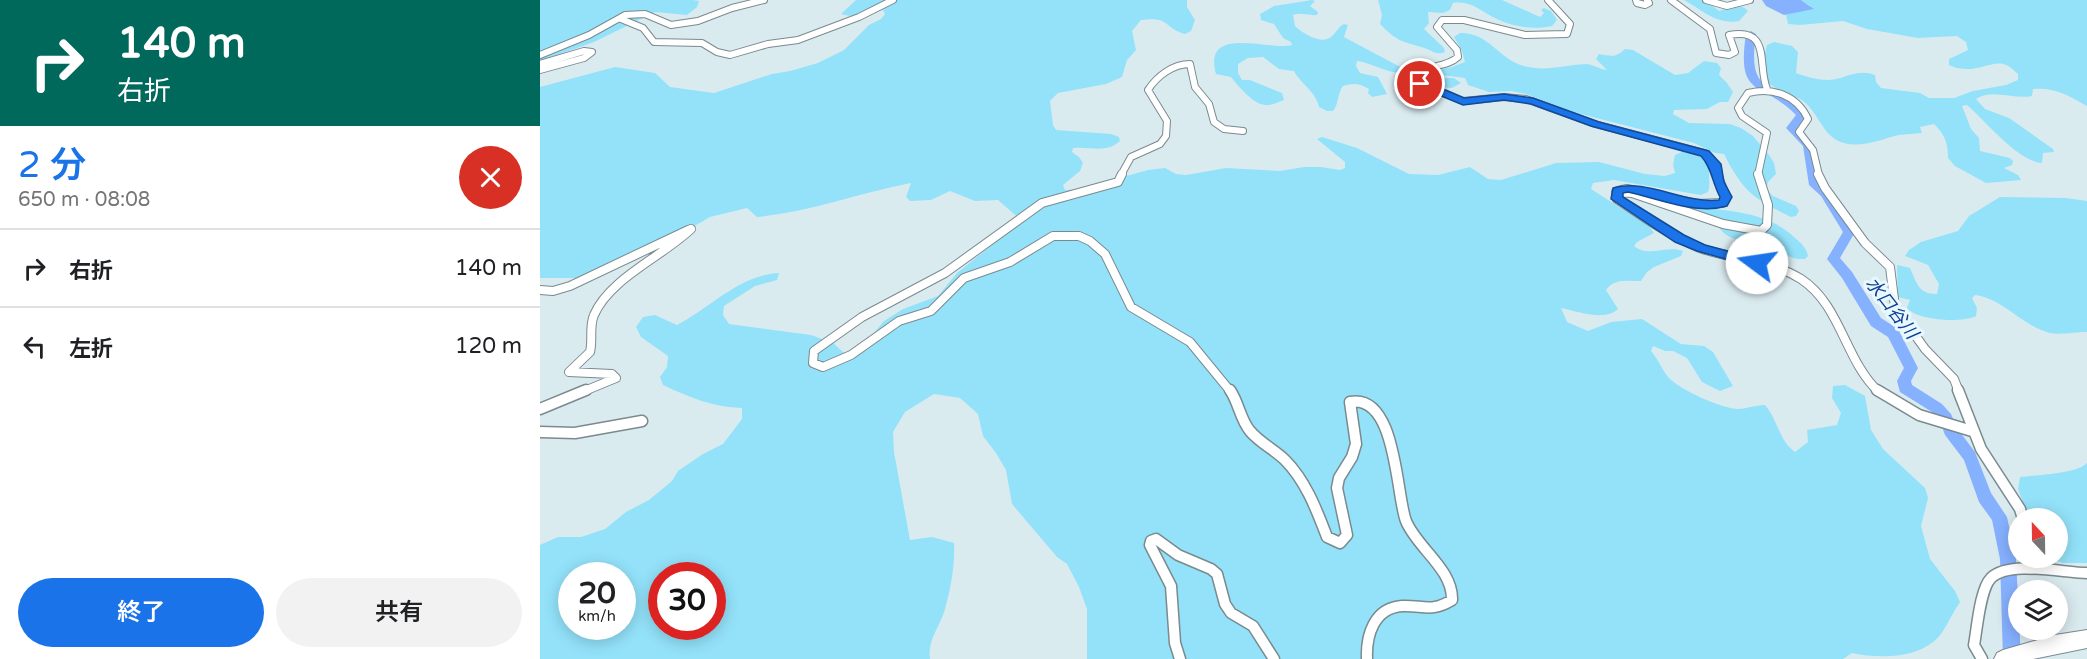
<!DOCTYPE html>
<html lang="ja">
<meta charset="utf-8">
<style>
:root{--surface:#fff;--page:#f2f2f2;--text:#202124;--muted:#757577;--line:#e0e0e0;--accent:#1a73e8}
body{margin:0;font-family:"Varela Round","Noto Sans JP",sans-serif;background:var(--page);color:var(--text);height:100vh;display:flex;flex-direction:column;font-size:22px;white-space:nowrap}
*{box-sizing:border-box;margin:0}
p{font-size:20px;color:var(--muted)}
.icon{flex:none;width:33px;height:33px;fill:none;stroke:currentColor;stroke-width:2;stroke-linecap:round;stroke-linejoin:round}
.map{position:relative;flex:1;overflow:hidden}
.sheet{display:flex;flex-direction:column;background:var(--surface);width:540px}
.sheet>*{flex:none}
.banner{background:#00695c;color:#fff;overflow:hidden}
.needle{width:39px;rotate:338deg}
.fabs{position:absolute;left:1468px;top:508px;display:grid;gap:12px}
.fabs a{display:grid;place-items:center;width:60px;height:60px;border-radius:50%;background:var(--surface);box-shadow:0 3px 15px #0003;font-size:30px}
.speed{position:absolute;left:18px;top:562px;display:flex;gap:12px;font-size:30px;font-weight:700;text-align:center}
.speed>*{display:grid;place-content:center;width:78px;height:78px;border-radius:50%;background:var(--surface);box-shadow:0 3px 15px #0003;line-height:1}
.speed small{font-size:15px;font-weight:400}
.speed .limit{border:9px solid #d22;background:#fff;color:#111}
.pin{position:absolute;display:grid;place-items:center;width:51px;height:51px;color:#fff;margin:-26px;border:3px solid #fff;border-radius:50%;box-shadow:0 2px 6px #0007}
.me{position:absolute;width:66px;margin:-33px;rotate:284deg;stroke-linejoin:round;filter:drop-shadow(0 0 4px #0008)}
.turn{display:flex;align-items:center;gap:21px;height:126px;padding:0 18px;font-size:27px}
.turn .icon{width:78px;height:78px;stroke-width:2.5}
.turn b{display:block;font-size:42px;line-height:51px}
.round{display:grid;place-items:center;flex:none;width:63px;height:63px;border-radius:32px;background:var(--page)}
.head{display:flex;align-items:center;justify-content:space-between;height:102px;padding:0 18px}
h1{font-size:36px;font-weight:600;line-height:45px;color:var(--accent)}
.primary-button{display:flex;gap:12px;margin-top:auto;padding:12px 18px}
.primary-button a{flex:1;height:69px;border-radius:36px;background:var(--accent);color:#fff;font-size:24px;font-weight:600;line-height:69px;text-align:center}
.primary-button a+a{background:var(--page);color:var(--text)}
ul{padding:0;list-style:none}
li{display:flex;align-items:center;gap:18px;height:78px;padding:0 18px;border-top:2px solid var(--line)}
li div{flex:1}
li b{display:block;font-size:22px}
li em{font-style:normal}
main{display:flex;flex:1;min-height:0}
.map>svg:first-child{display:block}
.green{fill:#93e2fa;fill-rule:evenodd}
.water{fill:#86b1ff}
.lines{fill:none;stroke-linecap:round;stroke-linejoin:round}
.river{fill:#86b1ff;fill-rule:evenodd}
.minor-far2-casing{stroke:#7a8a8e;stroke-width:8}
.minor-far1-casing{stroke:#7a8a8e;stroke-width:10}
.minor-casing{stroke:#7a8a8e;stroke-width:13}
.primary-casing{stroke:#7a8a8e;stroke-width:2}
.minor-far2{stroke:#fff;stroke-width:6}
.minor-far1{stroke:#fff;stroke-width:8}
.minor{stroke:#fff;stroke-width:10}
.primary{fill:#fff;fill-rule:evenodd}
.route{fill:#1a73e8;stroke:#114b97;stroke-width:1.5}
.labels{text-anchor:middle;stroke-width:6;stroke-linejoin:round;paint-order:stroke}
.water-label{font-size:18px;font-style:italic;fill:#113e95;stroke:#e7f8fe}
</style>
<main>
<section class="sheet">
<div class="banner">
<div class="turn"><svg class="icon" aria-label="right" viewBox="0 0 24 24"><path d="M7 20v-9h11M14 6l5 5-5 5"/></svg><div><b>140 m</b>右折</div></div>
</div>
<div class="head"><div><h1>2 分</h1><p>650 m · 08:08</p></div><a class="round" style="background:#d93025;color:#fff"><svg class="icon" aria-label="close" viewBox="0 0 24 24"><path d="M6 6l12 12M18 6L6 18"/></svg></a></div>
<ul>
<li><svg class="icon" aria-label="right" viewBox="0 0 24 24"><path d="M7 20v-9h11M14 6l5 5-5 5"/></svg><div><b>右折</b></div><em>140 m</em></li>
<li><svg class="icon" aria-label="left" viewBox="0 0 24 24"><path d="M17 20v-9H6M10 6l-5 5 5 5"/></svg><div><b>左折</b></div><em>120 m</em></li>
</ul>
<div class="primary-button"><a>終了</a><a>共有</a></div>
</section>
<div class="map">
<svg width="1547" height="659" viewBox="0 0 1547 659">
<rect width="100%" height="100%" fill="#daebf0"/>
<path class="green" d="M0,0H153L159,1L157,7L147,15L115,12L54,42L0,61Z
M316,0H647V7L655,20L651,31L645,34C622,27 631,16 601,20L592,31L596,50L587,60L582,77L566,84L518,93L510,101L513,125L516,130L571,134L579,137L580,141C566,154 550,146 533,148L532,152L539,157L543,163L540,171L523,185L525,190L539,189L608,170L625,168L636,174L646,175L686,168L740,171L764,167H781L800,170L805,168V162L777,139L782,137L817,148L869,174L898,175L930,167L948,179L961,180L1016,163L1059,162L1105,174L1125,176L1135,173L1133,165L1135,155L1144,151L1163,157L1169,165C1168,173 1171,185 1168,192L1161,195L1074,180L1053,183L1051,189L1109,226L1114,233L1097,242L1094,246C1109,258 1125,245 1143,251L1141,256L1114,267L1107,272L1101,281C1088,281 1074,278 1066,290L1078,309C1064,322 1037,311 1021,308L1027,322L1048,331L1071,322L1102,319L1141,344L1164,346L1173,352L1193,386L1180,391L1162,382L1147,358L1133,351H1125L1113,346L1111,351C1119,360 1123,372 1129,378C1142,391 1179,407 1197,409C1206,409 1215,405 1225,405C1238,420 1239,441 1255,452L1268,442L1267,430L1297,425L1301,413L1292,398L1293,386L1305,385L1325,396L1331,430L1343,449L1385,488L1388,498L1381,526L1390,559L1415,591L1420,602C1413,612 1408,624 1401,634C1382,659 1339,659 1312,653L1303,659H547V609L539,587L527,564L517,557L472,504L466,470L456,453L443,436L438,414L420,398L394,394L365,412L353,432L354,452L370,540L392,537L414,543C415,566 411,587 405,609C400,627 387,640 390,659H0V545L18,537H41L65,529L86,512L109,500L132,481L138,471L163,454L183,444L202,419V408C172,407 149,397 123,385L120,377L127,367L128,356L101,337L96,327L103,317L115,315L137,325C170,308 199,275 239,273L237,280L215,286L184,306L183,315L189,324L271,335L293,343L303,352L310,353L328,340L344,321L363,309L398,296L417,273L482,221L458,200L435,201L410,191L391,200L370,201L366,197L371,183C319,193 270,212 217,217L207,208L170,217L102,256L58,278H0V87L75,67L115,73L130,87L174,93L232,74L250,71L278,63L304,50L329,25L341,19L345,14L343,10L310,16L301,14ZM32,576H82V627H32ZM122,576H172V627H122Z
M772,0L775,1L770,6L778,12L777,15C769,16 761,12 753,15L755,26C763,33 780,45 791,37C796,33 798,27 804,24L808,25L804,37L864,69L865,73C847,74 833,63 817,61L816,66L820,73L838,77L847,94L832,97L828,93L829,89C819,83 814,83 803,86C797,94 799,104 793,111H787L779,107C776,92 761,84 754,71L739,69L723,57L708,58L698,64V73L702,80H710L742,93L744,100C738,102 731,106 725,105C713,104 698,86 691,77L676,74C662,24 729,51 752,45L751,42L743,38L734,24L721,20L720,14L734,6Z
M838,0H962L1000,17L1004,13L1001,10L1004,8L1011,11L1017,20L1012,26C995,30 973,27 957,19C941,12 932,0 913,3L910,10L903,13L888,12L889,23L884,29L904,48L905,52C897,55 894,52 887,49C864,41 859,44 840,24L842,15Z
M1144,0H1165L1179,11C1189,8 1201,2 1208,11L1199,21C1177,25 1162,10 1144,0Z
M1261,0H1547V106C1529,96 1515,87 1493,89L1492,96C1474,100 1452,88 1436,99L1445,109L1469,118L1513,149L1514,152L1503,153L1502,163C1477,161 1446,121 1427,105L1422,106L1431,129L1439,138L1440,151L1470,158L1473,161L1472,165L1464,168L1478,175L1481,180L1446,183L1415,166L1408,158C1408,143 1405,135 1394,124L1380,127L1382,133C1374,134 1366,134 1359,135C1342,139 1322,148 1304,143C1282,137 1280,114 1263,101C1255,95 1232,89 1227,81C1223,73 1224,54 1227,45L1234,42L1252,46L1258,52L1256,73C1267,77 1277,80 1289,80C1305,79 1318,68 1335,75L1336,82L1341,88L1380,93L1389,98H1414L1433,91L1466,85L1478,80V74C1474,71 1470,66 1466,65C1452,58 1434,77 1409,65V59L1428,50L1426,42L1417,36L1378,38L1327,29L1303,21L1260,25L1248,24L1246,15L1271,6Z
M920,33C949,32 958,59 984,66C1005,72 1024,65 1045,64C1053,64 1059,69 1067,70L1056,59L1059,54C1072,56 1075,58 1085,49L1093,50L1135,75L1148,73L1164,61L1177,63L1181,68L1179,75L1187,83L1193,92L1188,102H1180L1167,109L1134,110L1133,114L1149,123L1190,124L1201,128L1213,136L1229,155L1234,163L1236,174L1228,182L1226,189L1233,196L1256,206L1259,211L1256,216L1251,217C1213,198 1204,193 1184,154L1175,153L1154,143L1033,112L986,94L971,91L949,92L928,85L925,78L902,75V78H914L921,83L912,88L897,87L894,83L898,80L888,72L912,67L925,62L922,51L914,37Z
M1460,197L1526,198L1547,201V332C1536,332 1520,335 1510,333C1482,326 1464,299 1435,295L1432,298L1437,308L1436,316C1422,323 1378,321 1367,308L1370,300L1358,297L1357,265L1370,268C1377,283 1378,294 1397,294L1399,284L1388,265L1365,256L1369,250L1381,242L1418,231L1429,216Z
M1142,204C1180,212 1225,208 1255,238C1261,243 1266,247 1268,256L1265,259C1250,260 1244,253 1231,246C1212,237 1184,247 1176,220L1139,206Z
M1547,463V563H1523L1510,558H1518V519H1489L1478,489L1480,477C1495,475 1537,474 1547,463Z"/>
<path class="water" d="M1222,0H1261L1274,9L1244,15L1226,6Z"/>
<g class="lines">
<path class="river" d="M1211,31L1216,34C1206,102 1237,76 1267,115L1257,128L1274,145L1281,183L1289,190L1315,232L1300,258L1312,272L1341,318L1358,329L1378,368L1371,381L1372,385L1402,404L1411,414L1417,428L1435,452L1451,493L1467,517L1476,559L1481,659H1463L1460,559L1452,520L1439,502L1424,460L1405,435L1400,421L1392,412L1360,392L1357,381L1364,368L1348,337L1331,326L1302,278L1287,259L1303,232L1281,196L1269,185L1263,146L1246,128L1256,115C1222,80 1196,100 1206,34Z"/>
<g class="minor-far2-casing">
<path id="minor-far2" d="M1008,0L1030,24L1027,34L985,35L924,20H902L897,27L917,50L918,57C906,68 889,64 876,74L877,81L923,101L964,97L986,99L1055,124L1165,153L1175,164L1177,175
M1096,0L1097,3L1105,5L1109,3L1107,0
M1131,0L1170,29L1176,53L1189,55L1195,52L1189,35C1232,27 1217,65 1227,89
M1166,0L1187,6L1210,0
M81,19L103,28L114,42L162,43L177,52L190,55L228,44L258,40L319,17L353,0
M0,55L49,35L85,15L105,14L131,25L158,21L192,8L224,0
M0,64L44,51L52,52L44,58L0,70
M581,175L591,157L620,144L626,136L627,121L608,90C617,76 633,64 650,64L655,87L669,104L674,122L684,129L703,131
M1218,175L1227,133L1202,116L1198,108L1208,93C1233,87 1257,95 1268,119L1259,132L1273,150L1279,175"/>
</g>
<g class="minor-far1-casing">
<path id="minor-far1" d="M582,174L578,182L502,203L405,273L322,317L274,351L273,363L283,367L311,355L359,321L391,311L424,278L470,262L513,236H539L550,241L565,254L591,307L650,342L691,392
M1177,174L1186,197L1183,203L1157,204L1087,189L1078,191L1077,199C1104,217 1130,236 1160,248C1193,260 1231,260 1261,279C1301,305 1305,361 1339,392
M1278,174L1285,188L1325,243L1350,267L1355,307L1385,349L1414,379L1419,392
M1076,192L1092,193L1183,224L1221,231L1227,225L1228,205L1218,174
M0,290L13,291L30,286L148,230
M42,392L76,378L72,374L29,372L50,352C53,340 49,326 54,315C69,279 123,256 151,229"/>
</g>
<g class="minor-casing">
<path id="minor" d="M690,390C699,403 700,419 710,431C720,443 735,450 745,460C766,481 777,511 787,537L800,543L807,535L797,488L799,478L812,457L816,444L810,402C857,393 856,496 866,521C877,548 913,569 912,600C891,613 883,605 862,606C834,608 826,635 827,659
M1337,390L1379,415L1432,431
M1418,390L1441,449L1480,509L1483,519
M0,409L46,390
M0,432L35,433L102,421
M640,659L635,643L631,586L610,545L611,541L616,539L638,555L671,569L677,574L685,604L691,613L713,626L734,659
M1442,659L1434,645C1437,629 1440,589 1451,578C1469,560 1524,573 1547,573"/>
</g>
<g class="primary-casing">
<path id="primary" d="M1547,630V648L1493,659H1454L1457,653L1463,650L1515,635Z"/>
</g>
<use href="#minor-far2" class="minor-far2"/>
<use href="#minor-far1" class="minor-far1"/>
<use href="#minor" class="minor"/>
<use href="#primary" class="primary"/>
</g>
<path class="route" d="M877,81H884L924,98L964,94L993,98L1059,122L1169,151L1181,164L1184,182L1192,197L1187,206C1156,215 1119,199 1088,192L1083,193V197L1144,235L1165,245L1222,260L1224,263L1217,268L1157,251L1135,242L1071,199L1073,188C1107,178 1143,204 1179,200L1180,197C1172,182 1172,168 1161,156L1051,126L991,104L964,100L923,105L877,86Z"/>
<g class="labels">
<g class="water-label">
<text transform="translate(1352 308) rotate(52)" y="6">水口谷川</text>
</g>
</g>
</svg>
<div class="fabs">
<a><svg class="needle" viewBox="-14 -14 28 28"><path d="M0-13l5 13h-10z" fill="#e53935"/><path d="M0 13l5-13h-10z" fill="#757577"/></svg></a>
<a><svg class="icon" aria-label="layers" viewBox="0 0 24 24"><path d="M12 4l9 5-9 5-9-5zM3 14l9 5 9-5"/></svg></a>
</div>
<div class="speed"><div>20<small>km/h</small></div><div class="limit">30</div></div>
<div class="pin" style="left:880px;top:84px;background:#d93025"><svg class="icon" aria-label="arrive" viewBox="0 0 24 24"><path d="M6 21V4h12l-3 4 3 4H6"/></svg></div>
<svg class="me" style="left:1217px;top:263px" viewBox="-20 -20 40 40"><circle r="19" fill="#fff"/><path d="M0-13L10 11 0 6-10 11z" fill="#1a73e8"/></svg>
</div>
</main>
